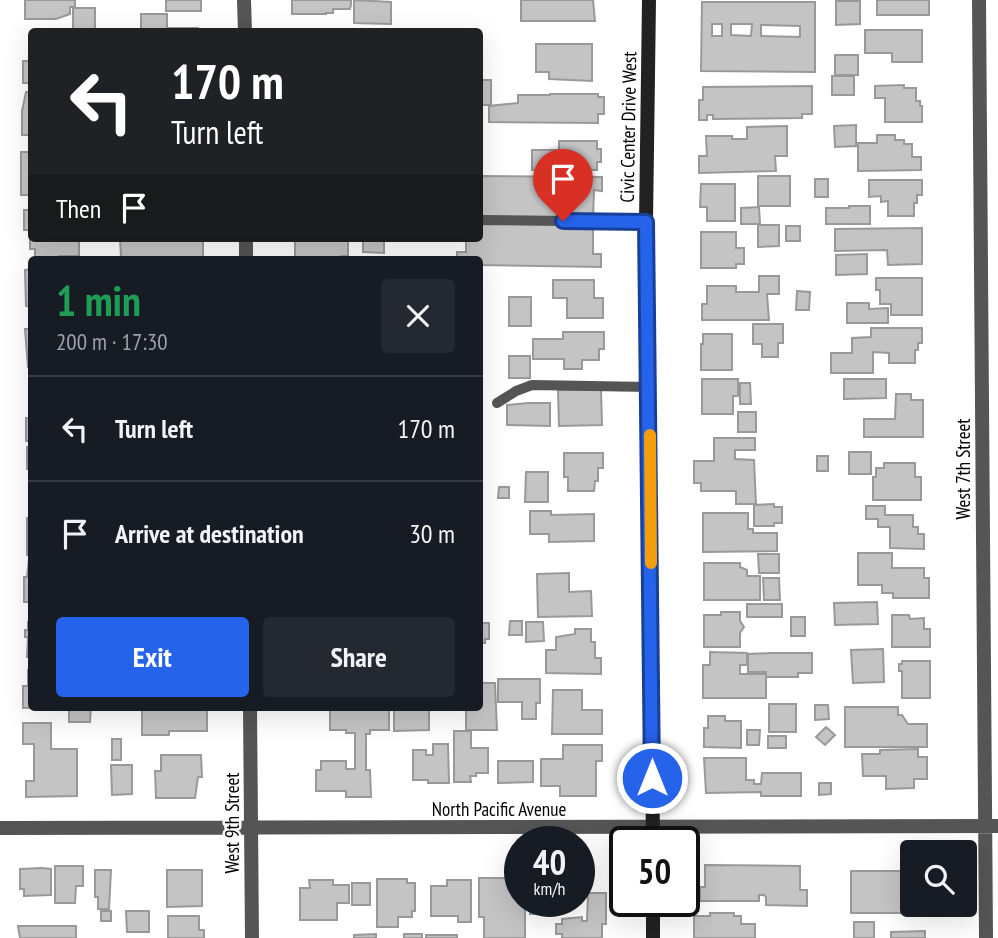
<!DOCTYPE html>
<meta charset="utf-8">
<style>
:root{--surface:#171b24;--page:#242831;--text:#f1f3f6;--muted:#9ea1a6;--line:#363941;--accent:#2563eb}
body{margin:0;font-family:"PT Sans Narrow",sans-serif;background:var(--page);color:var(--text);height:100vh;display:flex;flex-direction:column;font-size:26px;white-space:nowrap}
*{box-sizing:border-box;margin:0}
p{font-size:23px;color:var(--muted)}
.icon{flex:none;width:38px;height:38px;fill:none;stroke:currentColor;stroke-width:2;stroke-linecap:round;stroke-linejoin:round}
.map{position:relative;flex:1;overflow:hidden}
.sheet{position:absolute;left:28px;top:256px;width:455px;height:455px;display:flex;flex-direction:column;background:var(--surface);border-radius:7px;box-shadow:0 7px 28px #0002}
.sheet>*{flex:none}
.hud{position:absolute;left:28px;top:28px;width:455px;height:214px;border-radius:7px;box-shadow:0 7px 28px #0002;background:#202124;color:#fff;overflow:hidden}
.fabs{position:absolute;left:900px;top:840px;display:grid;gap:14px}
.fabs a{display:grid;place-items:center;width:77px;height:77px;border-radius:7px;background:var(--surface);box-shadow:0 7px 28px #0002;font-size:35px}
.speed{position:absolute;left:504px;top:826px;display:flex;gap:14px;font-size:35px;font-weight:700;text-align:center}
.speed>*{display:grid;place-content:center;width:91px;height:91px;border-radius:50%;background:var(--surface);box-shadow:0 7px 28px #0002;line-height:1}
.speed small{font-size:18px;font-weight:400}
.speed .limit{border:4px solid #111;border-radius:10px;background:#fff;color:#111}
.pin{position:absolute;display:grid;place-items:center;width:60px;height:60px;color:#fff;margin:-72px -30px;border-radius:50% 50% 50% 0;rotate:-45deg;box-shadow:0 0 7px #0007}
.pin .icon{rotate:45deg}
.me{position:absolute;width:77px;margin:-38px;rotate:0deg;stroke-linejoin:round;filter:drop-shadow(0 0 5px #0008)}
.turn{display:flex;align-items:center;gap:24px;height:147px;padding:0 28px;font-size:32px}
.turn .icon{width:91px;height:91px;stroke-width:2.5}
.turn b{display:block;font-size:49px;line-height:60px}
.then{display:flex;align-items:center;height:66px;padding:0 28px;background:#0003;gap:14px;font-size:26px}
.round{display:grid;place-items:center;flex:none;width:74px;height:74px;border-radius:7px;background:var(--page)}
.headline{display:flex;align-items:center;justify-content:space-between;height:119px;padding:0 28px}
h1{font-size:42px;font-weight:600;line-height:52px;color:#1e9e55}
.button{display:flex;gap:14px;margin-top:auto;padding:14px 28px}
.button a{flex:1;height:80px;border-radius:7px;background:var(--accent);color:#fff;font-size:28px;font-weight:600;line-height:80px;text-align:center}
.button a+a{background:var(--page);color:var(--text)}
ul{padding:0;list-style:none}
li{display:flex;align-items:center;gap:21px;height:105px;padding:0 28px;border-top:2px solid var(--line)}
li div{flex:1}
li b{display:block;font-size:26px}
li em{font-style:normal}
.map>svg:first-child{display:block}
.building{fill:#c4c4c4;stroke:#999;stroke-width:2;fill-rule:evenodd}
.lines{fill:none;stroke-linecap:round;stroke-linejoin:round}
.service{stroke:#555;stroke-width:10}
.minor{stroke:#555;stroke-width:14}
.secondary{stroke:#222;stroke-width:14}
.route-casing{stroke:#184099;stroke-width:18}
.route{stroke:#2563eb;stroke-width:12}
.slow{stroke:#f59e0b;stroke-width:12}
.labels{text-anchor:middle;stroke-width:5;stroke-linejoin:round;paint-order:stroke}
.street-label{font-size:19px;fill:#000;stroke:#fff}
</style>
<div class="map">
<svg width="998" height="938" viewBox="0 0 998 938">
<rect width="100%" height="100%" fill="#fff"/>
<path class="building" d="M25,0H75V7H70V14L56,19H25Z
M166,0H201V11H166Z
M292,0H351V5L350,9H333V13H326V14H292Z
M354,0L391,2V24L354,23Z
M521,0H593L595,21H521Z
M877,0H929V15H877Z
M836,1H860V24L836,25Z
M702,2H815V72L701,71ZM712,24H722V36H712ZM731,24H752L751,36L731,35ZM761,25L800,26V37L761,36Z
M73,8H95V29H73Z
M141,14H167V28H198V32L141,31Z
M865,30H922V62H892V53H865Z
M536,44H592V81L549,79V72H536Z
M835,55H858V75H835Z
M23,61H32V83H23Z
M832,76H854V95H832Z
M480,80H491V105H480Z
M904,85V88H916V101H920V106H922V122H885V98H875V86Z
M812,86V114H802V118L713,119V115H707V120H699V100H703V87Z
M26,92H32V135H22V111Z
M550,94H598V97H604V114H598V123L489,122V106L518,103V95H550Z
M856,125V146L835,147L834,126Z
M787,126V156H775L776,171L699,173V156H707L706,136H732V139H747V127Z
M877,135H895V140H904V144H912V157H921V170L858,171V143H877Z
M559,141H597V149H601V162H597V170H532V150H559Z
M21,152H32V195H21Z
M480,176L602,177V191L594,190L593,219L480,218Z
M758,176H790V206H758Z
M815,179H828V197H815Z
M869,180H922V195H917V203H914V216H888V201L881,202V196L869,197Z
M701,184H735V221H707V207H700Z
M849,206H870V224H826V208H849Z
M759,207L760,224H741V208Z
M24,210H32V238H79V256H59V259H35V249H30V230H24Z
M480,224L593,225V254H601V267L480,265V259H457V252H466V238H480Z
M758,225H779V246L758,247Z
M786,226H800V241H786Z
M922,228V264L888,265L887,250L835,251V229Z
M701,232H736V248H744V264H736V268H701Z
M120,238L203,240V259L121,257Z
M295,238H348V256H341V259H295Z
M363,238H384V253L363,252Z
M867,254V274L836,275V255Z
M32,269V307H31L26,306L25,270Z
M759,276H779V294H767L769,320H702V304H707V286H736V292H759Z
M876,278H922V315H891V304H880V290H876Z
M553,280H594V298H603V318H567V298H553Z
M797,291L810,292L809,310H796Z
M509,297H531V326H509Z
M847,303H869V309L888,308V323H847Z
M753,324H783V343H778V357H762V344H753Z
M871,328H922V343H918V350H915V363H889V353L873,352V373H831V353H852V338L871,337Z
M25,329H32V367H28Z
M563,332H604V349H599V360H582V369H564V359H533V339H563Z
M703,334H732V370H701V344H703Z
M509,356H530V378H509Z
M702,379H738V396H733V414H702Z
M844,379H886V398L844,399Z
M740,383H750L751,404H740Z
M558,390H601L602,425L559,426Z
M896,394H911V400H923V437H864V419H895Z
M528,403H550V426L507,425V405Z
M738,412H756V432H738Z
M26,418H32V441H26Z
M714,438H755V450H735V459L754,460L756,504H736V491H701V483H694V461H714Z
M27,447H32V469H27Z
M849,452H871V474H849Z
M564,453H603V468H598V481H595L594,491H568V477H564Z
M817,456H828V471H817Z
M884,463H915V477H921V500H873V477H876V468H884Z
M526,472H548V502H525Z
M499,487H509V498H498Z
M774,504V507H782V523H774V526H754V505Z
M866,506H885V515H913V527H918V534H924V549L890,548V527H878V519H866Z
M530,511H551V515L594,514V541L549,542V534H530Z
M703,513H748V529H753V533H777V551L703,552Z
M27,518H32V555H27Z
M858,553H892V568H924V578H929V598H893V593H882V585H858Z
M758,554H779V573H759Z
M29,559H32V602H24V577H27Z
M704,563H740V567L747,570V576H760V600H704Z
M569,573V592L591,591L592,616L538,617L537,574Z
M763,578H779L780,600H764Z
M877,602L878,624L835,625L834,603Z
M747,604H782V617H747Z
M721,612H740V621L744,627L740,633V647H704V615H721Z
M31,614L32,657H27L28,637H25V630H28V622H31Z
M892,615H909L910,619L924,618V629H930V647H892Z
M791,617H805V636H791Z
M510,621H522V635H509Z
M526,622H543L544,641L526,642Z
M480,623H489V639H485V643H480Z
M575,629H591V642H595V658H601V674L546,673V650H556V637L575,634Z
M883,649L884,682L853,683L851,650Z
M710,652L747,653V665H740V674H766V698H703V665H710Z
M771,653H812V673H798V677H766V672H748V654Z
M902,661H930V698H902V671H899V664H902Z
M28,670H32V707H51L23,708V686H28Z
M498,679H540V703H536V719H522V702H498Z
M480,683H495L497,730H466V707H480Z
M553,690H582V710H602V734H552Z
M769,704H796V732H769Z
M815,705H828L829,719L815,720Z
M69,707H91L90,722H69Z
M142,707H207V731H169V735H142Z
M330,707H389V730H370V734H366V770H370L371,797H346V791H316V770H321V761H346V769H355V733H346V730H330Z
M845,707H898V715H902L908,724H927V747H845Z
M408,708H429V730L394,731V710Z
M708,716H725V721H741V748L704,747V728H708Z
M23,723H51V749H77V796L26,797V781H34V744H23Z
M826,727L835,735L825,745L816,737Z
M747,730H760L759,745H747Z
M454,731H471V748H488V773H476V776H470L471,782H454Z
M768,736H786V748H768Z
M112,739H121V760H112Z
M433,744H448L449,783H428V780H413V750H426V755H433Z
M563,745H602V761H596V796H560V786H541V759H563Z
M918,749V757H927V779H914V788L886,789V776H863L862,754H880V750Z
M161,755H201L202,777H198L195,798H156L155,771H161Z
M704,758H746V780H754V784H761L762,773H801V796H761V792L706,793Z
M498,761H533V782L498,783Z
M111,765H132V794L112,795Z
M819,783H831V794L819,795Z
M705,865L800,866V890H807V906L766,905V897L764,895H759V901H700V887H705Z
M55,866H83V886H76L75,903H55Z
M42,868L51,869V895L24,896V889H20V869Z
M95,870H111L109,909H98V897H95Z
M167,870H202V906L167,907Z
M851,871H912V905H928V913H851Z
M479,878H520V901H525V938H484V917H479Z
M377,879H407V883H415V911H412V917H398V927H377Z
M309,880H333V885H349V903H337V920H300V888H310Z
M447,880H471V922H458V916H431V886H447Z
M352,883H370V905H352Z
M588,893H606V924H602V938H562V934H556V924H562V919L582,917V921H587Z
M530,901H551V914H530Z
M101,911H111V921H101Z
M126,911H149V932H127Z
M710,913H734V916H741V924H755V938H694V916H710Z
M168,916H199V930H204V938H168Z
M854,922H874V938H854Z
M18,926H76V938H20Z
M925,931V938H891V932Z
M376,934V938H354V935Z
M404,934H422V938H404Z
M426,935H457V938H426Z"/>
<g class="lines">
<path class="service" d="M480,220L646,222
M497,403L516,391L532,385L649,387"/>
<path class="minor" d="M244,0L245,32
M979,0L986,938
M246,238V259
M250,707L252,938
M0,828L998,826"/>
<path class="secondary" d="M649,0L646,222L653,842
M653,901V938"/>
</g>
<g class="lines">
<g class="route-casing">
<path id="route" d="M563,221L646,222L652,778"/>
</g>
<use href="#route" class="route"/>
<path class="slow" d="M650,435L651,563"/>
</g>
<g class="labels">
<g class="street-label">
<text transform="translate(628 127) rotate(-89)" y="7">Civic Center Drive West</text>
<text transform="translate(963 469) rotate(-90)" y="7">West 7th Street</text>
<text x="499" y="816">North Pacific Avenue</text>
<text transform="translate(232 823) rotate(-90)" y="7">West 9th Street</text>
</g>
</g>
</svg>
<div class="fabs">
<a><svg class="icon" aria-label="search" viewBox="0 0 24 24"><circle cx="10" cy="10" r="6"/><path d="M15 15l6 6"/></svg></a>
</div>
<div class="speed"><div>40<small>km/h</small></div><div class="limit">50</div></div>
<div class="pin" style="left:563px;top:221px;background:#d93025"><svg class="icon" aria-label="arrive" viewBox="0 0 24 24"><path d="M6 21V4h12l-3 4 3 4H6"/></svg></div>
<svg class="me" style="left:652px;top:778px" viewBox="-20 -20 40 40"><circle r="17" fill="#2563eb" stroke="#fff" stroke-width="3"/><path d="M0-11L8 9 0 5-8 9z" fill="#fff"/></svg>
<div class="hud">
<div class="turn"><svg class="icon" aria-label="left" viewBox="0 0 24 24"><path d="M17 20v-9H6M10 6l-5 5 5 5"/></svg><div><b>170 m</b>Turn left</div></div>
<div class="then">Then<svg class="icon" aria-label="arrive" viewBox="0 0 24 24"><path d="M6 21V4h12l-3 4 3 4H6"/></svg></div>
</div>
<section class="sheet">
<div class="headline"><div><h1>1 min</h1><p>200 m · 17:30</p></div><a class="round"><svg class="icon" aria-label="close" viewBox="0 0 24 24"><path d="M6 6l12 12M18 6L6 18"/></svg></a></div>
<ul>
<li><svg class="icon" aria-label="left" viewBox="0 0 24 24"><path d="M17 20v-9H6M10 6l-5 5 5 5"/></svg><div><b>Turn left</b></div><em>170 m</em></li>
<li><svg class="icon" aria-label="arrive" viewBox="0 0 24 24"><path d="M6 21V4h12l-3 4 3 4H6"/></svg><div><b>Arrive at destination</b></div><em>30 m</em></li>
</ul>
<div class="button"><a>Exit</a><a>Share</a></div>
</section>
</div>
